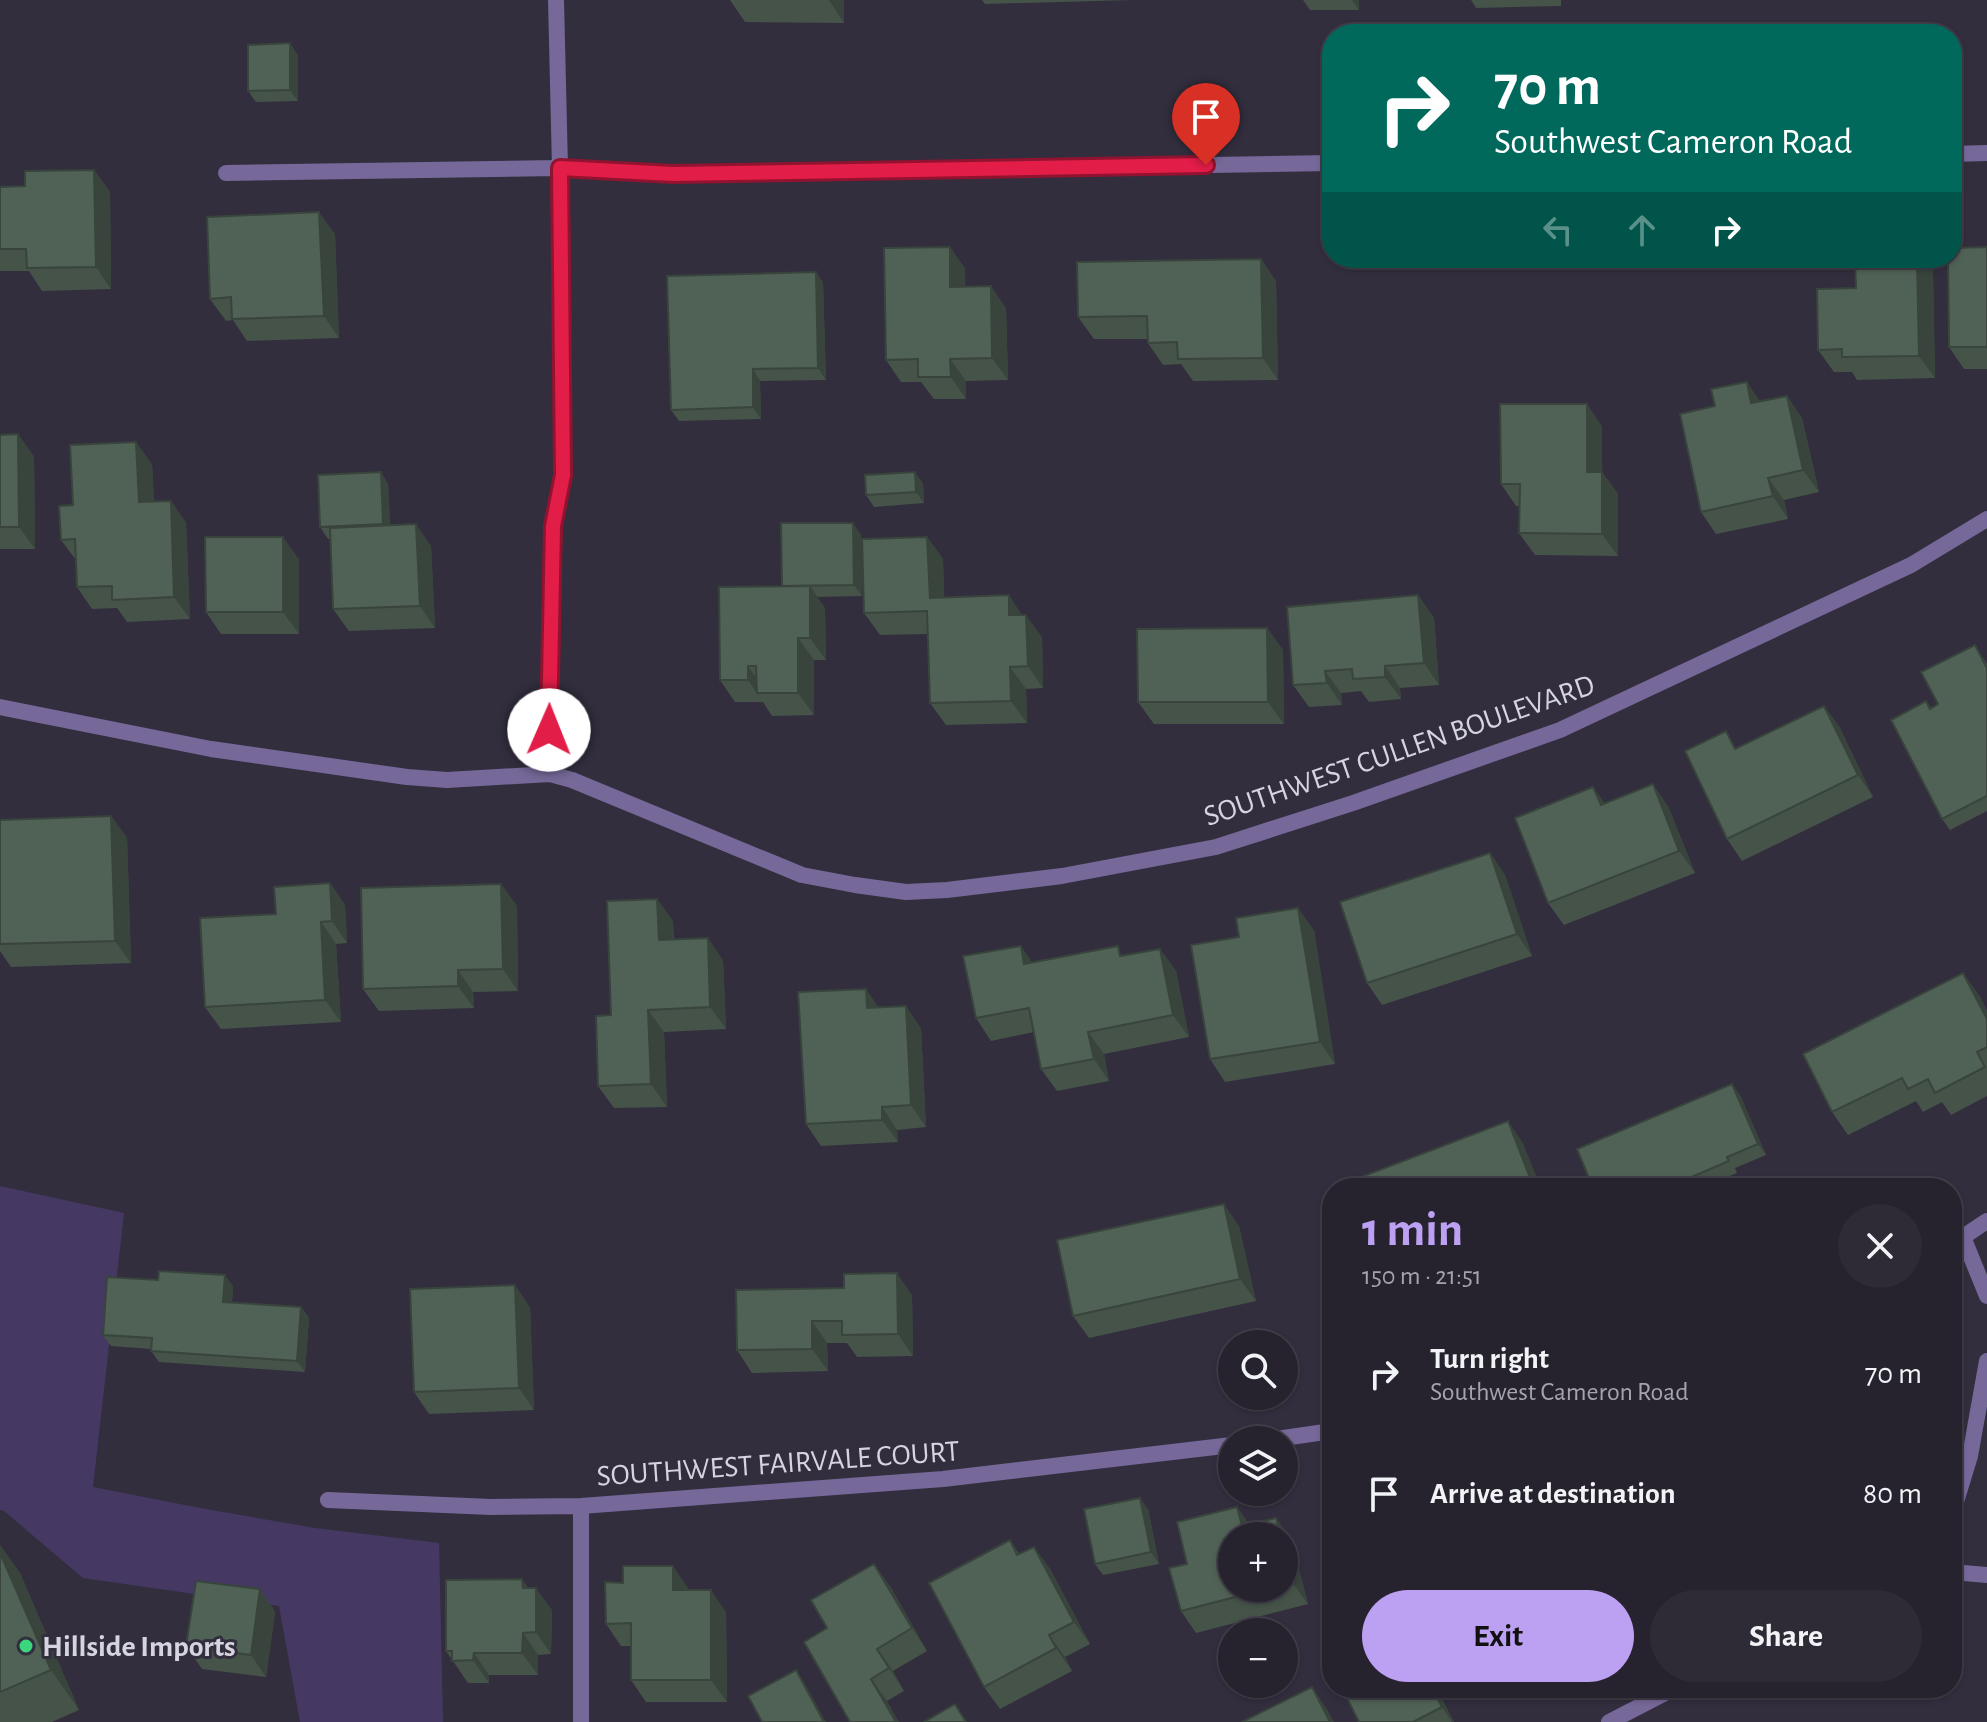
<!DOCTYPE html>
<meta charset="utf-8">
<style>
:root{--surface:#26222e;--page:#2e2a36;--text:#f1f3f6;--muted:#a4a4aa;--line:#423f4a;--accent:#bca0f2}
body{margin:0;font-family:"Alegreya Sans",sans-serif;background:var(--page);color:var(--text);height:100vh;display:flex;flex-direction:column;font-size:30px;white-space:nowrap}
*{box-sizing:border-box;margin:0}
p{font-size:26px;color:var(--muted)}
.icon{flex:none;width:44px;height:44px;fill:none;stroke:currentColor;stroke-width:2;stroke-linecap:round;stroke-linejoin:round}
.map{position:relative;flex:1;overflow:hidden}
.panel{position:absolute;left:1322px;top:1178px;width:640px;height:520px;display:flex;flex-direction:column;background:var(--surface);border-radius:32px;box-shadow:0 2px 6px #0004,0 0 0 2px var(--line)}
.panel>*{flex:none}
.top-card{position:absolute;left:1322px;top:24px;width:640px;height:244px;border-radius:32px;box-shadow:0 2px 6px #0004,0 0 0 2px var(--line);background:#00695c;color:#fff;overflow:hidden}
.fabs{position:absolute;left:1218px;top:1330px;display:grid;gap:16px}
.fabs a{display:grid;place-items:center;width:80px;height:80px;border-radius:50%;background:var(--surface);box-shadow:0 2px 6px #0004,0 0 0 2px var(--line);font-size:40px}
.pin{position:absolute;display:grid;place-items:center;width:68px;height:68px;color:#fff;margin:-82px -34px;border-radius:50% 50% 50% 0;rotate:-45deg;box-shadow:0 0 8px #0007}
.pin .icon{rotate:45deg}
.me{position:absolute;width:88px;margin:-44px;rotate:1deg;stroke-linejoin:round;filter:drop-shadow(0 0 6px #0008)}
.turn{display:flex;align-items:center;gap:28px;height:168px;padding:0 40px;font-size:36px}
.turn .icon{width:104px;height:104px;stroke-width:2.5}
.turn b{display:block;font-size:56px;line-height:68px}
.lanes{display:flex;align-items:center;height:76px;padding:0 40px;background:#0003;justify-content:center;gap:40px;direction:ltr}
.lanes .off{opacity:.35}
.round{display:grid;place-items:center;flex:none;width:84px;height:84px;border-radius:42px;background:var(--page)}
.summary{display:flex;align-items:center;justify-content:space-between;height:136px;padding:0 40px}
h1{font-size:48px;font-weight:600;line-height:60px;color:var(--accent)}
.action{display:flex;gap:16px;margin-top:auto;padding:16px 40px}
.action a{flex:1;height:92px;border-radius:48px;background:var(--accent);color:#111;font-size:32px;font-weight:600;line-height:92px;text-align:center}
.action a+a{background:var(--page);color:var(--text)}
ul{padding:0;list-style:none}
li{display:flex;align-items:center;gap:24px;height:120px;padding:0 40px}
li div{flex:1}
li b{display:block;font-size:30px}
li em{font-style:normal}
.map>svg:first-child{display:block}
.green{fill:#453963}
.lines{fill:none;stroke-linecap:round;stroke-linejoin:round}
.minor{stroke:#76699a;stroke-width:16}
.tertiary{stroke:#76699a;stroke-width:16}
.wall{fill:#455349;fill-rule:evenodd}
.shaded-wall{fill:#38443c}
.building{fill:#506155;stroke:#38443c;stroke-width:2}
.route-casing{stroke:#92132f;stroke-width:20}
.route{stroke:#e11d48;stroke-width:14}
.poi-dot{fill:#3ad77f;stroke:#322e3e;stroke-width:3}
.labels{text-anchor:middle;stroke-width:6;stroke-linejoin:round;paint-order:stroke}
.street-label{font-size:30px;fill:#d6d4de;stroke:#322e3e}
.poi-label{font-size:30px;font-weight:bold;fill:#d6d4de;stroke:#322e3e;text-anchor:start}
</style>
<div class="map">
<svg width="1987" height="1722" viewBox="0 0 1987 1722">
<rect width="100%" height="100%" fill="#322e3e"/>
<path class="green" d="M0,1186L124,1213L93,1487L200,1508L315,1528L439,1543L443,1722H300L279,1606L83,1578L4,1511L0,1510Z"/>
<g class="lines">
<path class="minor" d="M226,173L560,168L563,475L553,526L548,748L550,774
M0,707L211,749L407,777L447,780L550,774L572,780L802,875L855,885L906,892L947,890L1062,876L1216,847L1353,803L1560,730L1911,565L1987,519
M1963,1237L1987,1296
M1952,1241L1963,1237L1987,1221
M1269,1440L1332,1431
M328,1500L491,1507L581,1506L943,1479L1232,1445
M581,1506V1722
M1952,1515L1970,1456L1987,1361
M1952,1572L1987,1575
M1609,1722L1675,1688"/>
<path class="tertiary" d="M556,0L560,168L673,174L1332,163
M1952,154L1987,153"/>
</g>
<path class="wall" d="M730,0H844V23L745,22Z
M982,0H1133L985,4Z
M1303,0H1359V10H1310Z
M1471,0H1561V6L1476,8Z
M298,55V101L256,102L248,91Z
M94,170L110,192L111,289L42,291L29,271H0V187L25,186Z
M335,234L339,338L247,341L233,320L226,321L210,299Z
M950,247L965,269V286L1006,308L1008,380L966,381V399H934L921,382H901L886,360Z
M1987,247V369H1964L1949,347Z
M1261,259L1276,281L1278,380L1193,381L1181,364L1163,365L1148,343V339H1094L1078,317Z
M1933,271L1935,378L1857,380L1852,372H1834L1818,350L1856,288Z
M816,272L823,283L826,380L760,381L761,419L679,421L671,410Z
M1787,396L1802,418L1819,492L1784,500L1788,519L1716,534L1701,512L1715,406L1760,401Z
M1602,426V472L1618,494V556L1535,555L1519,533V506H1516L1501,484Z
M0,435L34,456L35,549H0Z
M152,464L154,502L171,501L186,523L190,619L127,622L117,608L92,609L77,587L76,560L61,540L73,505Z
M381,472L388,484L390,525L431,546L435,628L349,631L333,609L330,539H328L320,527Z
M923,483L924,503L874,507L866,495Z
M861,534L862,596L817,597L825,608L826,660H814V715L772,716L763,702H735L720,680L782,586Z
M927,537L943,559L944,597L1023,615L1042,637L1043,688L1026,689L1027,723L946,725L930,703L928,634L880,635L864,613Z
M299,559V634H221L206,612Z
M1418,595L1434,618L1439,685L1400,688L1401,699L1369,702L1361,691L1341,693L1342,705L1309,707L1293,685Z
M1267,628L1283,650L1284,724H1154L1138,702Z
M1975,645L1987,664V811L1950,830L1942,819L1926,701L1931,708L1938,704Z
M1824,706L1840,728L1873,797L1742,861L1727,839L1738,748Z
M1605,803L1668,806L1695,873L1564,925L1548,903Z
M111,816L127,838L131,963L11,967L0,951V820Z
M1490,853L1505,875L1532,956L1382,1005L1367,983Z
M330,883L345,905L347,943L336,944L341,1022L221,1029L205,1007L276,914Z
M501,884L517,906L518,991L473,992L474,1008L379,1011L363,989Z
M657,899L673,921L674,939L723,960L726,1029L664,1032L667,1107L614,1108L598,1086L611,1015Z
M1314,930L1335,1064L1225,1082L1210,1059Z
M1160,949L1176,971L1189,1037L1104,1054L1109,1081L1057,1091L1041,1069L1034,1032L991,1041L976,1018L1032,962L1125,955Z
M866,989L878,1007L921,1028L926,1127L897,1130L898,1142L821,1146L806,1124Z
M1979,995L1987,1011V1096L1951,1115L1942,1102L1923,1112L1916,1101L1848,1135L1832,1112Z
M1740,1095L1766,1155L1735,1168L1737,1173L1700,1188H1593Z
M1239,1226L1256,1301L1089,1338L1073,1316Z
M233,1286L232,1302L301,1307L309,1318L305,1372L159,1362L151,1351V1349L111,1346L103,1335Z
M736,1290L912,1295L913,1356L857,1357L847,1343H827L828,1371L752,1373L737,1350Z
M530,1307L534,1410L429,1414L414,1392Z
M1148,1509L1159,1564L1103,1575L1095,1564Z
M1276,1518L1291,1540L1308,1604L1196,1633L1181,1611L1187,1564L1250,1524ZM1284,1536V1588H1232Z
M1010,1540L1019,1554L1034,1547L1050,1569L1090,1644L1065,1657L1072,1671L1000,1709L984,1687Z
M0,1545L20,1573L79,1710L52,1722H0Z
M890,1586L927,1651L893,1671L904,1691L887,1701L827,1628Z
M529,1588L552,1610L551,1654L538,1655V1675H489V1683H468L446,1651Z
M688,1588V1590L726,1612L727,1702H646L631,1680V1646H621L606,1624Z
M260,1589L275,1612L266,1677L202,1669L186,1646Z
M1342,1688H1436L1454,1722H1359Z"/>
<path class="shaded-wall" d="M829,0H844V23Z
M1352,0H1359V10Z
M290,43L298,55V101L290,90Z
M94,170L110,192L111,289L96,267Z
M319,212L335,234L339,338L324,316Z
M950,247L965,269L966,309L950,287Z
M1917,258H1924L1933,271L1935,378L1919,356Z
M1261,259L1276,281L1278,380L1263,358Z
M816,272L823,283L826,380L818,368Z
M991,286L1006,308L1008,380L992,358Z
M950,359L966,381V399L951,377Z
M753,369L760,381L761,419L753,407Z
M1747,382L1762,404L1751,403Z
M1787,396L1802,418L1819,492L1803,470Z
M1587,404L1602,426V494L1587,472Z
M18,434L34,456L35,549L19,527Z
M136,442L152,464L155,525L139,502Z
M381,472L388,484L391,536L383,524Z
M915,472L923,483L924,503L916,492Z
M1602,472L1618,494V556L1602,534Z
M1768,478L1784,500L1788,519L1773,496Z
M171,501L186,523L190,619L174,597Z
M853,523L861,534L862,596L854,585Z
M416,524L431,546L435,628L420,606Z
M283,537L299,559V634L283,612Z
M927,537L943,559L945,620L930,598Z
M810,586L825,608L826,660L810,638Z
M1009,595L1024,618L1009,615Z
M1418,595L1434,618L1439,685L1424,663Z
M1026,615L1042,637L1043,688L1028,666Z
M1267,628L1283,650L1284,724L1268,702Z
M798,638L814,660V715L798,693Z
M748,666L763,688L757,693L748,680Z
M1385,666L1400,688L1401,699L1385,677Z
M1010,667L1026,689L1027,723L1011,701Z
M1325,671L1341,693L1342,705L1327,683Z
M1824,706L1840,728L1873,797L1858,775Z
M1653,784L1668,806L1695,873L1679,851Z
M1593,787L1609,809L1601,805Z
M111,816L127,838L131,963L115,941Z
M1490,853L1505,875L1532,956L1517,934Z
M330,883L345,905L347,943L332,921Z
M501,884L517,906L518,991L503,969Z
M657,899L673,921L674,962L659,940Z
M1298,908L1314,930L1335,1064L1320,1042Z
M321,922L336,944L341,1022L325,1000Z
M708,938L723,960L726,1029L710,1007Z
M1021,946L1036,968L1024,964Z
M1160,949L1176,971L1189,1037L1173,1015Z
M458,970L473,992L474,1008L458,986Z
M1963,973L1979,995L1987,1011V1019Z
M866,989L881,1011L867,1008Z
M906,1006L921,1028L926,1127L911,1105Z
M648,1010L664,1032L667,1107L651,1084Z
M1088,1032L1104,1054L1109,1081L1094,1059Z
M1732,1084L1740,1095L1766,1155L1758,1144Z
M882,1107L897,1130L898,1142L882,1120Z
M1508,1121L1523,1143L1541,1188H1534Z
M1224,1204L1239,1226L1256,1301L1240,1279Z
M897,1273L912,1295L913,1356L898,1334Z
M225,1275L233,1286L231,1313L223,1302Z
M515,1285L530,1307L534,1410L519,1388Z
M301,1307L309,1318L305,1372L297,1361Z
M812,1321L827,1343L828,1371L812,1349Z
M1140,1498L1148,1509L1159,1564L1151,1552Z
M1237,1507L1253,1529L1242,1526Z
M1276,1518L1291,1540L1308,1604L1292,1582L1284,1550V1536H1281Z
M0,1545L20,1573L79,1710L51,1670L0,1553Z
M1034,1547L1050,1569L1090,1644L1074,1622Z
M874,1564L890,1586L927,1651L912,1628Z
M673,1566L688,1588V1612L673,1590Z
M522,1579L536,1599V1588L552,1610L551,1654L536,1632L523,1588Z
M260,1589L275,1612L266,1677L251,1655Z
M711,1590L726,1612L727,1702L711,1680Z
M523,1633L538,1655V1675L522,1653Z
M1049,1635L1065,1657L1072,1671L1056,1648Z
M877,1649L893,1671L904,1691L889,1668Z
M474,1653L489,1675V1683L473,1660Z
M796,1670L804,1682L826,1722H824Z
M871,1679L887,1701L899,1722H896Z
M1312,1687L1327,1709L1334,1722H1330Z
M1432,1688H1436L1454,1722H1452L1442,1707Z"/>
<path class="building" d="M290,43V90L248,91V45Z
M94,170L96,267L27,268L26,249H0V187L25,186V171Z
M319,212L324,316L232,319L231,297L210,299L207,217Z
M950,247V287L991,286L992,358L950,359L951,377H918V359L886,360L884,248Z
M1987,247V347H1949L1948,258H1952V248Z
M1855,258H1917L1919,356L1842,357V349L1818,350L1817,289L1856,288Z
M1261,259L1263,358L1178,359L1177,342L1148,343L1147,316L1078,317L1077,262Z
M816,272L818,368L753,369V407L671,410L667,276Z
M1747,382L1751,403L1787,396L1803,470L1768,478L1773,496L1701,512L1680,414L1715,406L1711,389Z
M1500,404H1587V472H1602V534L1519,533L1520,484H1501Z
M18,434L19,527H0V435Z
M136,442L139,502L171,501L174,597L112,600V586L77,587L75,539L61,540L59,506L73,505L70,445Z
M381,472L383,524L320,527L318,475Z
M915,472L916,492L866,495L865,475Z
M781,523H853L854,585L782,586Z
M416,524L420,606L333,609L330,528Z
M205,537H283V612H206Z
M927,537L930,598L1009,595V615H1026L1028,666L1010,667L1011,701L930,703L927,611L864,613L862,539Z
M810,586V638H798V693H757L756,666H748V680H720L719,587Z
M1418,595L1424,663L1385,666V677L1353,679L1352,669L1325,671L1327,683L1293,685L1287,607Z
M1267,628L1268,702H1138L1137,629Z
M1975,645L1987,668V796L1942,819L1891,720L1926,701L1930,709L1938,704L1921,672Z
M1824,706L1858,775L1727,839L1685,751L1726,731L1735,749Z
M1653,784L1679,851L1548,903L1515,818L1593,787L1601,805Z
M111,816L115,941L0,944V820Z
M1490,853L1517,934L1367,983L1340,902Z
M330,883L332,921L321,922L325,1000L205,1007L200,918L276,914L274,887Z
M501,884L503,969L458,970V986L363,989L361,888Z
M657,899L659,940L708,938L710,1007L648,1010L651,1084L598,1086L596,1016L611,1015L607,901Z
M1298,908L1320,1042L1210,1059L1191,945L1239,937L1236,918Z
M1021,946L1024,964L1118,946L1120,956L1160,949L1173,1015L1088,1032L1094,1059L1041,1069L1029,1008L976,1018L963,956Z
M1963,973L1987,1019V1047L1977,1052L1985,1067L1935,1093L1928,1079L1908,1089L1902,1078L1832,1112L1803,1054Z
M866,989L867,1008L906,1006L911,1105L882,1107V1120L806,1124L798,992Z
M1732,1084L1758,1144L1727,1157L1729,1161L1666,1188H1593L1577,1149Z
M1508,1121L1534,1188H1360L1356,1179Z
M1224,1204L1240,1279L1073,1316L1057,1240Z
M159,1271L225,1275L223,1302L301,1307L297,1361L151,1351L152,1338L103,1335L107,1277L158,1280Z
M897,1273L898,1334L842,1335V1321H812V1349L737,1350L736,1290L844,1288V1274Z
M515,1285L519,1388L414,1392L410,1289Z
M1140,1498L1151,1552L1095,1564L1084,1509Z
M1237,1507L1242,1526L1276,1518L1281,1536H1232V1588H1270L1181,1611L1169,1568L1187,1564L1177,1522Z
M1010,1540L1017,1555L1034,1547L1074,1622L1049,1635L1056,1648L984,1687L929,1583Z
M1284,1550L1292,1582L1284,1584Z
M0,1553L51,1670L0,1692Z
M874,1564L912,1628L877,1649L889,1668L871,1679L896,1722H850L804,1642L827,1628L811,1600Z
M623,1566H673V1590H711V1680H631V1623L606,1624L605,1582L623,1583Z
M522,1579L523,1588H536V1632L523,1633L522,1653H474L473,1660L452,1661V1651H446V1580Z
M196,1581L260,1589L251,1655L186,1646Z
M796,1670L824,1722H762L748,1696Z
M1312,1687L1330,1722H1242Z
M1342,1688H1432L1442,1707L1413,1722H1359Z
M955,1704L966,1722H924Z"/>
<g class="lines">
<g class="route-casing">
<path id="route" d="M549,730L553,526L563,475L560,168L673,174L1206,165"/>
</g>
<use href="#route" class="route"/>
</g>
<circle class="poi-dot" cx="26" cy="1646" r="8"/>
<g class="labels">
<g class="street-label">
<text transform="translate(1399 750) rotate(-19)" y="10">SOUTHWEST CULLEN BOULEVARD</text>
<text transform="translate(778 1463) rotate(-4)" y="10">SOUTHWEST FAIRVALE COURT</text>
</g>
<g class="poi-label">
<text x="42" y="1656">Hillside Imports</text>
</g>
</g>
</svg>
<div class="fabs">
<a><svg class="icon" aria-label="search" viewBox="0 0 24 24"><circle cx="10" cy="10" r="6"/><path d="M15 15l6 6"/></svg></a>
<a><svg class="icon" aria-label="layers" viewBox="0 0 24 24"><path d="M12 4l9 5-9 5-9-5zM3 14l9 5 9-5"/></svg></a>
<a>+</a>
<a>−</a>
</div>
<div class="pin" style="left:1206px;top:165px;background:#d93025"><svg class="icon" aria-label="arrive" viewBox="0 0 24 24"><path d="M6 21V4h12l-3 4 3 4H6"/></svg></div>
<svg class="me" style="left:549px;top:730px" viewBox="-20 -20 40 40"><circle r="19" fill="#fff"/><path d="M0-13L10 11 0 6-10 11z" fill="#e11d48"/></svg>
<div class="top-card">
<div class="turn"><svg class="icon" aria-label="right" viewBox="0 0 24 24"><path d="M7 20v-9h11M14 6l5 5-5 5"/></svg><div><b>70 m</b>Southwest Cameron Road</div></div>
<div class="lanes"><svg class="icon off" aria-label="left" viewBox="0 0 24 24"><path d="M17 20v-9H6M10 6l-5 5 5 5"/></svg><svg class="icon off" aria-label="ahead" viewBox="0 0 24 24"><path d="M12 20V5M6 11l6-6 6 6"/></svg><svg class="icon" aria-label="right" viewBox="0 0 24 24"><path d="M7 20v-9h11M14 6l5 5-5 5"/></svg></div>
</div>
<section class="panel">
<div class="summary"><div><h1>1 min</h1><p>150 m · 21:51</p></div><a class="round"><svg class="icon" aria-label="close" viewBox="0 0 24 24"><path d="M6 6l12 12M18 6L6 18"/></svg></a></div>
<ul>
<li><svg class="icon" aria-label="right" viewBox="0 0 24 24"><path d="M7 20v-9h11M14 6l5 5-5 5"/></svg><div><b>Turn right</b><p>Southwest Cameron Road</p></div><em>70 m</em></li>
<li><svg class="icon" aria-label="arrive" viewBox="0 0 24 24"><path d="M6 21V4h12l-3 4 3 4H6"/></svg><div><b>Arrive at destination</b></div><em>80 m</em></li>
</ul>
<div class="action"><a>Exit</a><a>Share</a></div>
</section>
</div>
